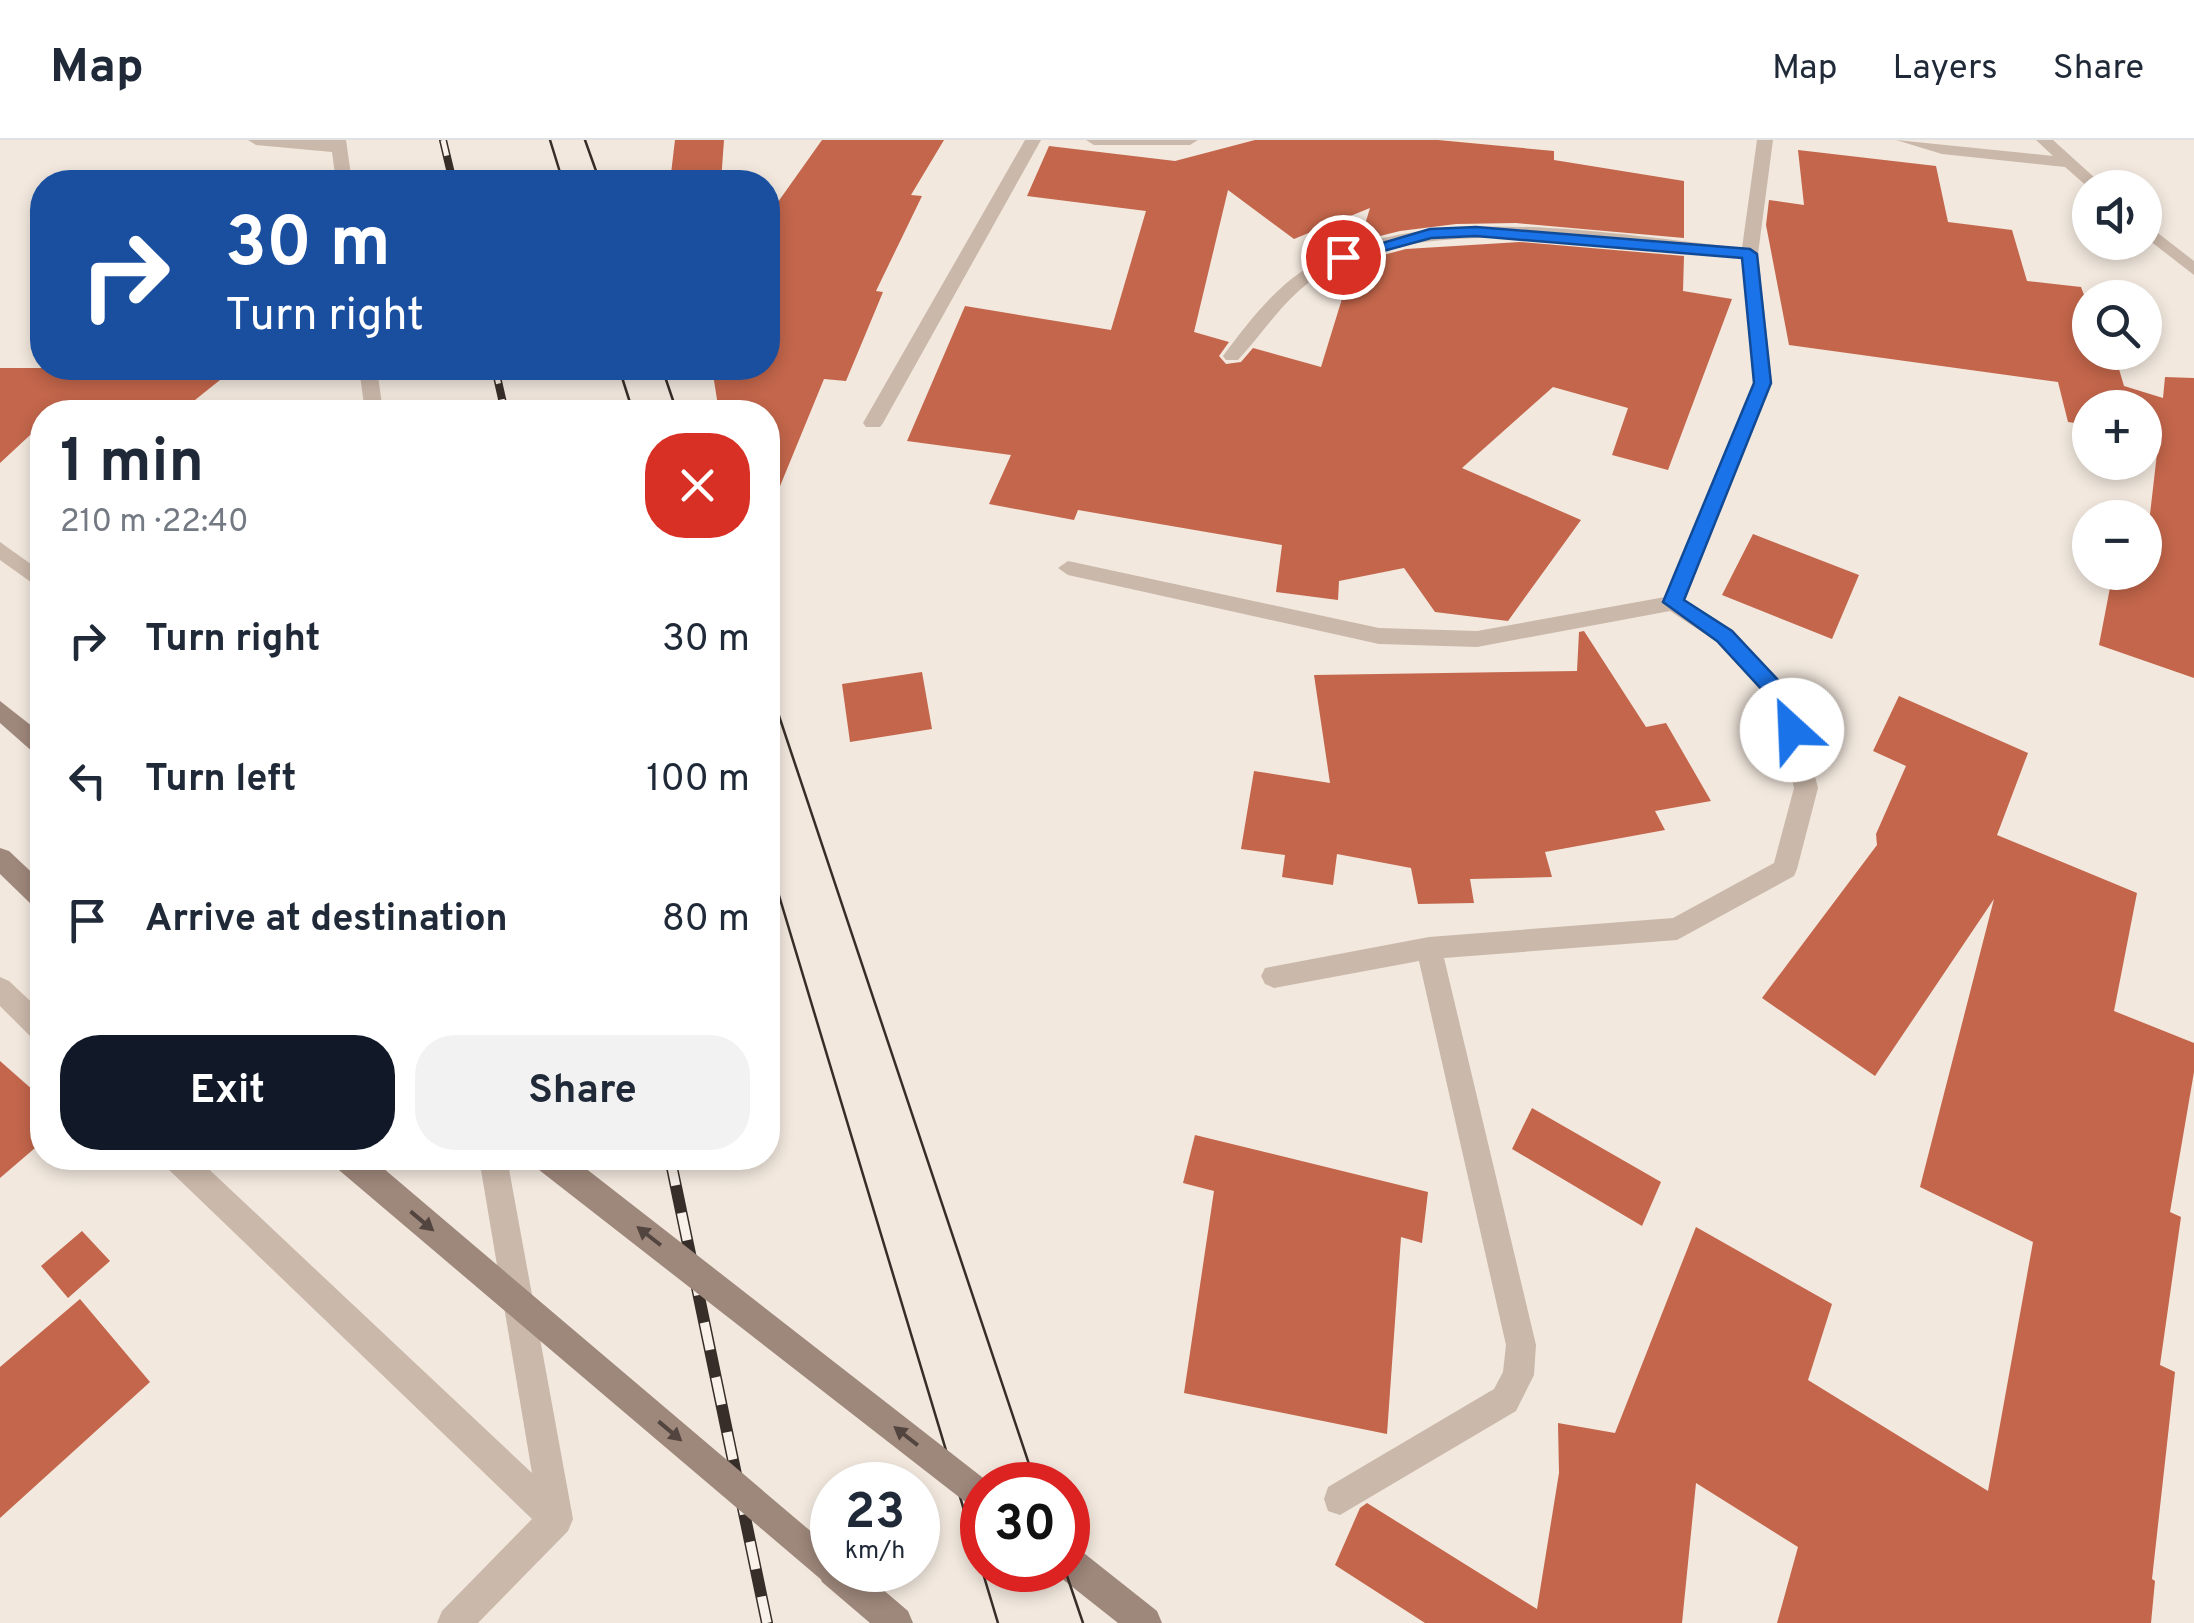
<!DOCTYPE html>
<meta charset="utf-8">
<style>
:root{--surface:#fff;--page:#f2f2f3;--text:#1f2937;--muted:#747a83;--line:#e0e1e3;--accent:#111827}
body{margin:0;font-family:Overpass,sans-serif;background:var(--page);color:var(--text);height:100vh;display:flex;flex-direction:column;font-size:38px;white-space:nowrap}
*{box-sizing:border-box;margin:0}
p{font-size:32px;color:var(--muted)}
.icon{flex:none;width:55px;height:55px;fill:none;stroke:currentColor;stroke-width:2;stroke-linecap:round;stroke-linejoin:round}
.map{position:relative;flex:1;overflow:hidden}
.side{position:absolute;left:30px;top:260px;width:750px;height:770px;display:flex;flex-direction:column;background:var(--surface);border-radius:40px;box-shadow:0 5px 15px #0003}
.side>*{flex:none}
.guide{position:absolute;left:30px;top:30px;width:750px;height:210px;border-radius:40px;box-shadow:0 5px 15px #0003;background:#1a4fa0;color:#fff;overflow:hidden}
.fabs{position:absolute;left:2072px;top:30px;display:grid;gap:20px}
.fabs a{display:grid;place-items:center;width:90px;height:90px;border-radius:50%;background:var(--surface);box-shadow:0 5px 15px #0003;font-size:50px}
.speed{position:absolute;left:810px;top:1322px;display:flex;gap:20px;font-size:50px;font-weight:700;text-align:center}
.speed>*{display:grid;place-content:center;width:130px;height:130px;border-radius:50%;background:var(--surface);box-shadow:0 5px 15px #0003;line-height:1}
.speed small{font-size:25px;font-weight:400}
.speed .limit{border:15px solid #d22;background:#fff;color:#111}
.pin{position:absolute;display:grid;place-items:center;width:85px;height:85px;color:#fff;margin:-42px;border:5px solid #fff;border-radius:50%;box-shadow:0 2px 10px #0007}
.me{position:absolute;width:110px;margin:-55px;rotate:335deg;stroke-linejoin:round;filter:drop-shadow(0 0 8px #0008)}
.turn{display:flex;align-items:center;gap:35px;height:210px;padding:0 30px;font-size:45px}
.turn .icon{width:130px;height:130px;stroke-width:2.5}
.turn b{display:block;font-size:70px;line-height:85px}
.round{display:grid;place-items:center;flex:none;width:105px;height:105px;border-radius:40px;background:var(--page)}
.head{display:flex;align-items:center;justify-content:space-between;height:170px;padding:0 30px}
h1{font-size:60px;font-weight:700;line-height:75px}
.cta{display:flex;gap:20px;margin-top:auto;padding:20px 30px}
.cta a{flex:1;height:115px;border-radius:40px;background:var(--accent);color:#fff;font-size:40px;font-weight:700;line-height:115px;text-align:center}
.cta a+a{background:var(--page);color:var(--text)}
ul{padding:0;list-style:none}
li{display:flex;align-items:center;gap:30px;height:140px;padding:0 30px}
li div{flex:1}
li b{display:block;font-size:38px}
li em{font-style:normal}
header{display:flex;align-items:center;gap:60px;box-sizing:border-box;height:140px;padding:0 50px;background:var(--surface);border-bottom:2px solid var(--line)}
header strong{font-size:48px}
nav{display:flex;gap:55px;margin-inline-start:auto;font-size:35px}
.map>svg:first-child{display:block}
.building{fill:#c3664b}
.lines{fill:none;stroke-linecap:round;stroke-linejoin:round}
.minor{fill:#cab8aa;fill-rule:evenodd}
.secondary{fill:#9e877b;fill-rule:evenodd}
.tram{stroke:#382e29;stroke-width:2.5}
.rail-far1-casing{stroke:#382e29;stroke-width:8}
.rail-casing{stroke:#382e29;stroke-width:12}
.rail-far1{stroke:#f9f2ea;stroke-width:5;stroke-dasharray:16;stroke-linecap:butt}
.rail{stroke:#f9f2ea;stroke-width:9;stroke-dasharray:28;stroke-linecap:butt}
.secondary-bridge{stroke:#9e877b;stroke-width:30}
.oneway{fill:#52443e}
.route{fill:#1a73e8;stroke:#114b97;stroke-width:2.5}
</style>
<header>
<strong>Map</strong>
<nav><a>Map</a><a>Layers</a><a>Share</a></nav>
</header>
<div class="map">
<svg width="2194" height="1483" viewBox="0 0 2194 1483">
<rect width="100%" height="100%" fill="#f2e8de"/>
<path class="building" d="M675,0H724L721,42H670Z
M822,0H944L911,55L922,56L876,151L883,152L846,241L824,239L769,373L768,272H719L712,228H768V76Z
M1255,0H1438L1554,11V20L1684,41V98L1516,83L1456,84L1400,91L1360,101L1370,68L1294,99L1228,50L1194,192L1229,202L1219,216L1226,224L1241,222L1253,208L1321,227L1353,123L1406,109L1520,102L1684,116L1683,151L1732,159L1668,330L1612,315L1628,268L1553,247L1462,328L1581,380L1508,481L1435,472L1404,428L1339,441L1338,460L1276,452L1282,405L1078,370L1074,380L989,364L1011,315L907,301L965,166L1111,190L1146,71L1027,56L1049,6L1175,21Z
M1798,10L1936,26L1948,82L2012,90L2027,141L2081,147L2090,171V215L2116,219L2124,246L2163,258L2165,237L2194,238V538L2099,505L2113,432H2145V382L2149,383L2159,296L2145,294V268H2090V285L2068,282L2058,242L1789,205L1766,85L1769,60L1804,65Z
M0,228H235L180,272H101L67,262L56,272H42V284L0,323Z
M1753,394L1859,435L1832,499L1722,455Z
M1584,491L1646,587L1666,583L1711,661L1655,671L1665,690L1545,712L1552,737L1470,739L1474,763L1418,764L1411,728L1337,714L1333,745L1282,737L1285,715L1241,709L1254,631L1330,643L1314,535L1577,531L1579,492Z
M922,532L932,589L850,602L842,544Z
M1899,556L2028,613L1997,695L2137,753L2114,871L2194,903V932L2170,1072L2181,1077L2160,1225L2175,1232L2152,1439L2155,1441L2151,1483H1777L1798,1407L1696,1343L1682,1483H1425L1335,1425L1360,1368L1367,1363L1537,1469L1559,1333L1558,1283L1615,1293L1696,1087L1832,1164L1808,1240L1988,1351L2033,1102L1920,1047L1994,759L1875,936L1762,858L1877,705L1876,694L1906,626L1873,611Z
M0,921L42,958V1002L0,1038Z
M1532,968L1661,1042L1642,1086L1512,1009Z
M1195,995L1428,1052L1422,1103L1401,1097L1387,1294L1184,1253L1214,1051L1183,1043Z
M82,1091L110,1121L68,1158L41,1126Z
M80,1159L150,1242L0,1378V1227Z"/>
<g class="lines">
<path class="minor" d="M248,0H346L352,42H336L332,12L256,5Z
M1025,0H1041L883,283L880,287H866L863,283Z
M1086,0H1198L1190,5H1094Z
M1757,0H1773L1758,114L1772,243L1685,460L1733,490L1796,561L1818,648L1797,729L1794,736L1677,800L1444,818L1536,1205L1534,1235L1516,1271L1340,1375L1328,1371L1324,1359L1328,1347L1494,1249L1503,1232L1506,1205L1419,821L1274,848L1265,844L1261,836L1265,828L1429,797L1673,778L1774,723L1794,648L1774,564L1717,502L1670,471L1477,507L1379,504L1068,435L1058,428L1068,421L1379,488L1477,491L1665,457L1754,243L1742,118C1622,107 1414,68 1311,141C1283,161 1262,194 1238,220H1226L1223,216C1244,188 1271,152 1301,132C1416,56 1612,95 1742,108Z
M1896,0L2053,16L2036,0H2053L2106,48L2090,49L2065,27L1942,14Z
M2145,83L2194,121V135L2145,97Z
M359,228H377L383,272H365Z
M0,402L42,432V450L0,420Z
M0,837L9,841L42,872V901L32,898L0,866Z
M163,1018H197L532,1333L479,1018H507L573,1379L568,1391L478,1483H437L442,1471L532,1379L167,1028Z"/>
<path class="secondary" d="M0,561L42,594V616L34,613L0,583Z
M0,708L9,711L42,742V769L33,766L0,734Z
M1068,1405L1080,1410L1157,1471L1162,1483H1118L1056,1434L1054,1430H1068Z
M832,1414V1430H860L908,1471L913,1483H870L822,1442L817,1430L822,1418Z"/>
<path class="tram" d="M550,0L563,42
M585,0L600,42
M619,228L633,272
M662,228L677,272
M768,543L1036,1345
M768,719L998,1483
M1065,1430L1083,1483"/>
<g class="rail-far1-casing">
<path id="rail-far1" d="M443,0L453,42
M495,228L505,272"/>
</g>
<g class="rail-casing">
<path id="rail" d="M670,1018L767,1483"/>
</g>
<use href="#rail-far1" class="rail-far1"/>
<use href="#rail" class="rail"/>
<path class="secondary-bridge" d="M348,1018L832,1429
M548,1018L982,1356"/>
</g>
<defs><path id="oneway-solid" d="M-6-.8H1V-3.2L6.5 0L1 3.2V.8H-6Z" transform="scale(2.5)"/></defs>
<g class="oneway">
<use href="#oneway-solid" transform="translate(422 1081) rotate(40)"/>
<use href="#oneway-solid" transform="translate(649 1096) rotate(-142)"/>
<use href="#oneway-solid" transform="translate(670 1291) rotate(40)"/>
<use href="#oneway-solid" transform="translate(906 1296) rotate(-142)"/>
</g>
<path class="route" d="M1476,87L1750,109L1757,114L1771,243L1684,460L1732,491L1792,555L1802,590L1799,596H1785L1775,564L1717,501L1663,462L1754,243L1742,118L1476,96L1431,98L1343,122L1335,117L1430,89Z"/>
</svg>
<div class="fabs">
<a><svg class="icon" aria-label="sound" viewBox="0 0 24 24"><path d="M4 9h4l5-4v14l-5-4H4zM17 9q2 3 0 6"/></svg></a>
<a><svg class="icon" aria-label="search" viewBox="0 0 24 24"><circle cx="10" cy="10" r="6"/><path d="M15 15l6 6"/></svg></a>
<a>+</a>
<a>−</a>
</div>
<div class="speed"><div>23<small>km/h</small></div><div class="limit">30</div></div>
<div class="pin" style="left:1343px;top:117px;background:#d93025"><svg class="icon" aria-label="arrive" viewBox="0 0 24 24"><path d="M6 21V4h12l-3 4 3 4H6"/></svg></div>
<svg class="me" style="left:1792px;top:590px" viewBox="-20 -20 40 40"><circle r="19" fill="#fff"/><path d="M0-13L10 11 0 6-10 11z" fill="#1a73e8"/></svg>
<div class="guide">
<div class="turn"><svg class="icon" aria-label="right" viewBox="0 0 24 24"><path d="M7 20v-9h11M14 6l5 5-5 5"/></svg><div><b>30 m</b>Turn right</div></div>
</div>
<section class="side">
<div class="head"><div><h1>1 min</h1><p>210 m · 22:40</p></div><a class="round" style="background:#d93025;color:#fff"><svg class="icon" aria-label="close" viewBox="0 0 24 24"><path d="M6 6l12 12M18 6L6 18"/></svg></a></div>
<ul>
<li><svg class="icon" aria-label="right" viewBox="0 0 24 24"><path d="M7 20v-9h11M14 6l5 5-5 5"/></svg><div><b>Turn right</b></div><em>30 m</em></li>
<li><svg class="icon" aria-label="left" viewBox="0 0 24 24"><path d="M17 20v-9H6M10 6l-5 5 5 5"/></svg><div><b>Turn left</b></div><em>100 m</em></li>
<li><svg class="icon" aria-label="arrive" viewBox="0 0 24 24"><path d="M6 21V4h12l-3 4 3 4H6"/></svg><div><b>Arrive at destination</b></div><em>80 m</em></li>
</ul>
<div class="cta"><a>Exit</a><a>Share</a></div>
</section>
</div>
